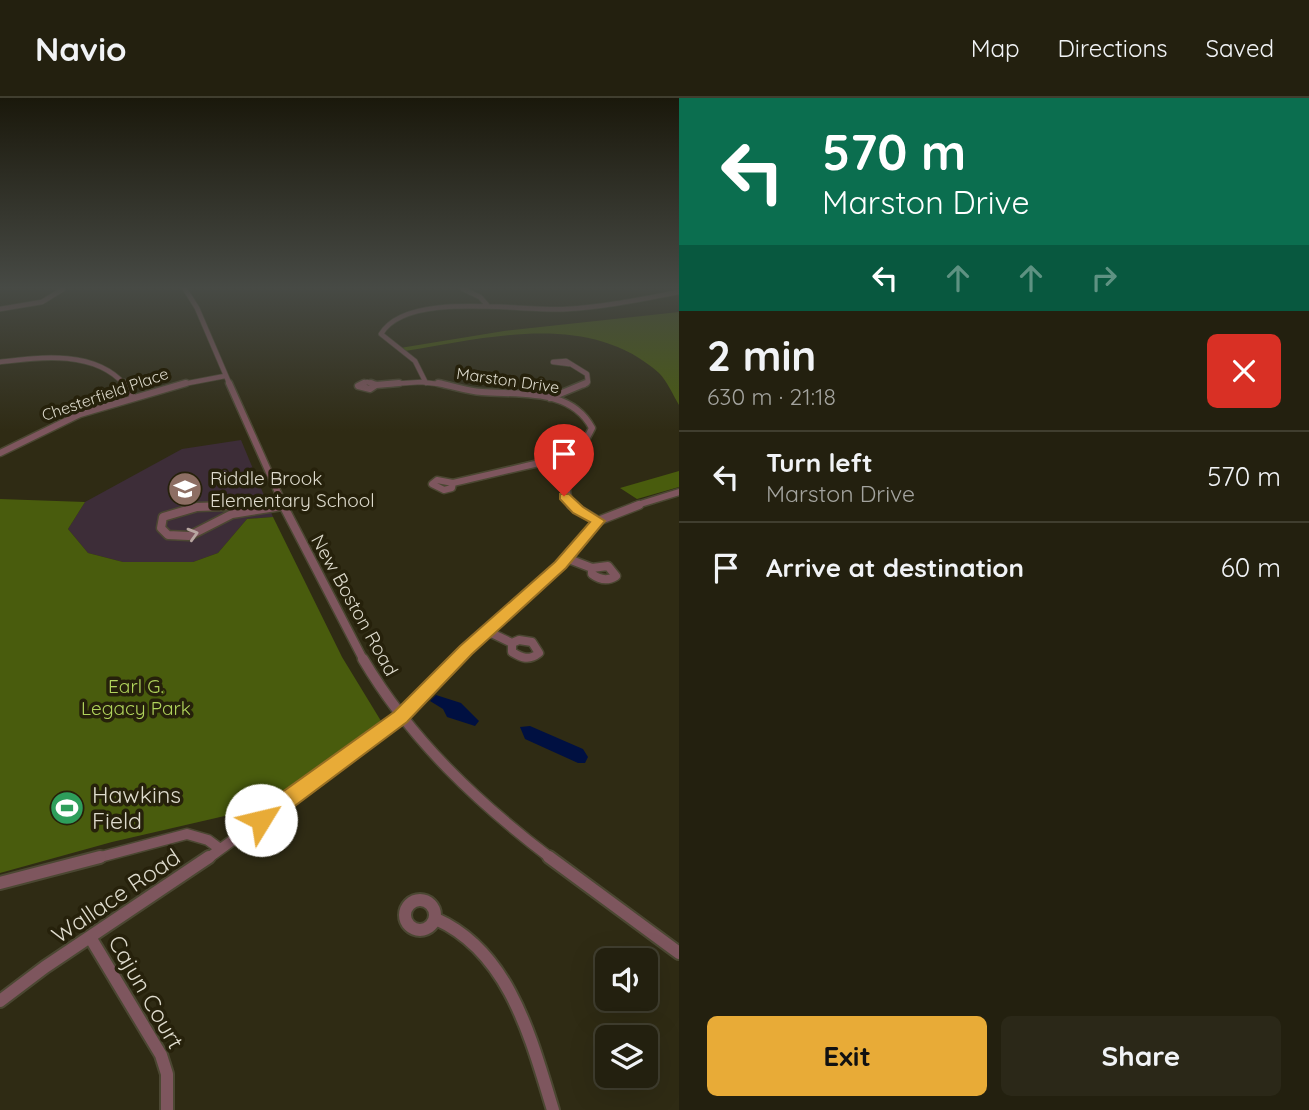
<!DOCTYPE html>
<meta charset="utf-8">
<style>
:root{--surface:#23200f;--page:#2b2818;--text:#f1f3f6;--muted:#a3a39e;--line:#403e2f;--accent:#e8ab37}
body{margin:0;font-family:Quicksand,sans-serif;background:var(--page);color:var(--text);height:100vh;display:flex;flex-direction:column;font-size:26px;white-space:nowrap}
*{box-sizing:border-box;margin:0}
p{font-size:23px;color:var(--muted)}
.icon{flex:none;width:38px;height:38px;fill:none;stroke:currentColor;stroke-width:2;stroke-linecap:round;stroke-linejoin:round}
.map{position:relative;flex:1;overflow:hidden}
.panel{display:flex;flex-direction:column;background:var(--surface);width:630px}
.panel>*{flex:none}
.top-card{background:#0b6e4f;color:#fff;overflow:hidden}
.controls{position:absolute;left:595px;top:850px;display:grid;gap:14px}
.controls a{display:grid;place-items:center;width:63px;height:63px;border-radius:10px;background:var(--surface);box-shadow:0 7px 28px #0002,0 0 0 2px var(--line);font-size:35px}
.pin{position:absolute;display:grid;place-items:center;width:60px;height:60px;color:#fff;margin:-72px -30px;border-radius:50% 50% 50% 0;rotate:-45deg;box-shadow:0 0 7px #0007}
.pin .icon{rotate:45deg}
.me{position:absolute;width:77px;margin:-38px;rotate:54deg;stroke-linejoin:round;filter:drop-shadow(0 0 5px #0008)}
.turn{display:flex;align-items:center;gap:24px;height:147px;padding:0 28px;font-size:32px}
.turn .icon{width:91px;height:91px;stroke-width:2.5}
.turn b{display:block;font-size:49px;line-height:60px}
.lanes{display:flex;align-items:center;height:66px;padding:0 28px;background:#0003;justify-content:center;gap:35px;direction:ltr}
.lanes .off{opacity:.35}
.round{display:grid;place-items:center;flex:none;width:74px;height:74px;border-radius:10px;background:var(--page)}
.summary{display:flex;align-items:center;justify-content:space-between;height:119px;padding:0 28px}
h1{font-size:42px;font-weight:700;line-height:52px}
.button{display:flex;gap:14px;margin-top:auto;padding:14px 28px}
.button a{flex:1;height:80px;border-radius:10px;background:var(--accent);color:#111;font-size:28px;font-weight:700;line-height:80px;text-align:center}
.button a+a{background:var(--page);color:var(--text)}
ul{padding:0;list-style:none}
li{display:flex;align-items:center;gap:21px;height:91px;padding:0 28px;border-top:2px solid var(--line)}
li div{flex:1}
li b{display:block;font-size:26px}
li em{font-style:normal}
header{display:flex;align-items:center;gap:42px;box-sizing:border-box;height:98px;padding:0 35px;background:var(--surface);border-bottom:2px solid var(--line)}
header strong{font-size:33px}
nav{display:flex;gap:38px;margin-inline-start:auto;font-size:24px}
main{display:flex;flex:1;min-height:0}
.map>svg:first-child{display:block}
.education{fill:#3d2d38}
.green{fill:#495c0d}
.water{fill:#001041}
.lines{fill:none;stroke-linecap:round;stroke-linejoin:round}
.minor-far4-casing{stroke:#4b4732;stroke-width:6}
.minor-far3-casing{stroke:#4b4732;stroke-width:9}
.minor-far2-casing{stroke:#4b4732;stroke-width:11}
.minor-far1-casing{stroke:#4b4732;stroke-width:13}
.minor-casing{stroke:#4b4732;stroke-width:16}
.minor-far4{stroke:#7e565e;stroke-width:4.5}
.minor-far3{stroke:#7e565e;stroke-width:6}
.minor-far2{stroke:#7e565e;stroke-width:8}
.minor-far1{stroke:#7e565e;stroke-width:10}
.minor{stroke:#7e565e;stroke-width:12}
.oneway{stroke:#b8a6a1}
.route{fill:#e8ab37;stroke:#976f24;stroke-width:2}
.labels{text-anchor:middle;stroke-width:7;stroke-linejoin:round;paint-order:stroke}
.far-street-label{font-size:16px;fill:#dedbcd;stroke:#26210b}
.poi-label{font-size:19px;fill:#dedbcd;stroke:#26210b;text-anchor:start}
.street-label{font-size:19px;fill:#dedbcd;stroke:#26210b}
.park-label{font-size:19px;fill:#b1d45c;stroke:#26210b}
.near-poi-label{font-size:23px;fill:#dedbcd;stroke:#26210b;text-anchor:start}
.near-street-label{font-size:23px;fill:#dedbcd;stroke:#26210b}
</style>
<header>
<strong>Navio</strong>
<nav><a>Map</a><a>Directions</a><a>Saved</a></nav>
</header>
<main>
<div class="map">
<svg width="679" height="1012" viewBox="0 0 679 1012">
<rect width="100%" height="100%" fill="#2f2b14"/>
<path class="education" d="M241,342L273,419L247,421L218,455L193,464H123L88,455L68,431L85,404L182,351Z"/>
<path class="green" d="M679,214V307C673,297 667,283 659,275C589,212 487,240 405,253L400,250L504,233Z
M679,373V389L637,401L620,390Z
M0,401L85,404L68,431L88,455L123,464H193L218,455L247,421L273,419L342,559L381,623L259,710L112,744L0,775Z"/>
<path class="water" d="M436,597L461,605L479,623L475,628L447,619L443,611L430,603Z
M530,628L583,651L588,659L585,665H578L525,641L520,629Z"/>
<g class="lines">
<g class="minor-far4-casing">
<path id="minor-far4" d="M185,191L197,210L230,287
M463,191L480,199L487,207
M0,211L42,204L63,191
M0,264C41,259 95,252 125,287
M569,266L553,264L566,263L587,276L588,284L584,287
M426,285L415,263L381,236C407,192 521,214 567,211C604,209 642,201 679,194
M178,287L225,278
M360,287L367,284L376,287
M376,287L421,284L447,287"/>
</g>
<g class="minor-far3-casing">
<path id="minor-far3" d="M124,285L133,299
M229,285L284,408
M364,285L358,288L370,291L376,287
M371,285L376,287
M438,285C453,288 467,293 482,294C521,297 571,290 592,330C582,351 555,388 573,408
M376,287L399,285
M550,300L586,285
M0,355L80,316L186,285
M437,382L453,385L452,390L444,392L432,386Z
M453,385L539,365L576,367
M245,408L279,403
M634,408L679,394"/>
</g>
<g class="minor-far2-casing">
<path id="minor-far2" d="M256,407L197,409L163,419L161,430L168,437L189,438L232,416L282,408
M283,407L364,563
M571,407L598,423
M566,460L592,470
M608,468L616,478C608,483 600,482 592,476V470Z
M487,533L512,545
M519,542L532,544L539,555C529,563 522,560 512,554V545Z
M455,563L560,467L598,423L639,407"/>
</g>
<g class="minor-far1-casing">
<path id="minor-far1" d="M363,561C411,642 477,704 552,761
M93,761L187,736L208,742L220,751
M207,761L401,619L457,561"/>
</g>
<g class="minor-casing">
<path id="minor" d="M549,759L679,855
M0,785L100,759
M405 817a15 15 0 1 1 30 0a15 15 0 1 1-30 0Z
M436,821C510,854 531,941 553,1012
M90,839L161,957L167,976V1012
M0,903L45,869L209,759"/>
</g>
<use href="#minor-far4" class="minor-far4"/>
<use href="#minor-far3" class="minor-far3"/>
<use href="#minor-far2" class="minor-far2"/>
<use href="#minor-far1" class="minor-far1"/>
<use href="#minor" class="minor"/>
</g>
<defs><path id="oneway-chevron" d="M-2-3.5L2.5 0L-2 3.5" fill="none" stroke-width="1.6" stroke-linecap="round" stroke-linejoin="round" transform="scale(1.75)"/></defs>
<use class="oneway" href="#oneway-chevron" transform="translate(193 436) rotate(-16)"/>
<linearGradient id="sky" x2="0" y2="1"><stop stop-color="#1a180b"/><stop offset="0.57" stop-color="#474a45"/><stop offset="1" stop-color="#474a45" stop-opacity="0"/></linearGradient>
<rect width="679" height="333" fill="url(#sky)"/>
<path class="route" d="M560,396H569L583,409L605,423L566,470L472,556L407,624L268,728L261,730L253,728L250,722L253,715L394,614L460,548L555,464L590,424L573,415L560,401Z"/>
<defs>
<g id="school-disc" transform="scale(1.75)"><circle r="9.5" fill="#8d6e63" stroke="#26210b"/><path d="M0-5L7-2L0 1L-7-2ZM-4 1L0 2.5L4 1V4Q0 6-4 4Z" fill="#fff"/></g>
<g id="stadium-disc" transform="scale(1.75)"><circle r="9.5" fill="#2e9e5b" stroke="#26210b"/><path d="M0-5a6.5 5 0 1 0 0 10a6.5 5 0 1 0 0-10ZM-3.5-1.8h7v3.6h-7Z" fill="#fff"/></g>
</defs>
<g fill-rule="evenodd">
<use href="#school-disc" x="185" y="391"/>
<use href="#stadium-disc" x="67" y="710"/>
</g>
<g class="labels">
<g class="far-street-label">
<text transform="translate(508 282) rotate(8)" y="6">Marston Drive</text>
<text transform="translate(105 296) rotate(-19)" y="6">Chesterfield Place</text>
</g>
<g class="poi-label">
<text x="210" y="387">Riddle Brook<tspan x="210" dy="22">Elementary School</tspan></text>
</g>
<g class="street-label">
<text transform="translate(355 507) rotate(61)" y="7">New Boston Road</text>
</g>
<g class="park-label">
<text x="136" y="595">Earl G.<tspan x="136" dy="22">Legacy Park</tspan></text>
</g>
<g class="near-poi-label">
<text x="92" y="705">Hawkins<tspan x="92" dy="26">Field</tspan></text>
</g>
<g class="near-street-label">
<text transform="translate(116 798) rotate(-34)" y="8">Wallace Road</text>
<text transform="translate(146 894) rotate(60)" y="8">Cajun Court</text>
</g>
</g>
</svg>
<div class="controls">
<a><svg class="icon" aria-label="sound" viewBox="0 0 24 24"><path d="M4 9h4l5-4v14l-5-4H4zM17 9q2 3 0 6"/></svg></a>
<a><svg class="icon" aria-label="layers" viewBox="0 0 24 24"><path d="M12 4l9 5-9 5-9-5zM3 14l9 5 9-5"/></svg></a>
</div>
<div class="pin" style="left:564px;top:398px;background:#d93025"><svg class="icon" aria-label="arrive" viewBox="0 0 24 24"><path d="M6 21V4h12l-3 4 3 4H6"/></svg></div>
<svg class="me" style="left:261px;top:722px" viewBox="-20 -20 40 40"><circle r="19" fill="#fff"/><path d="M0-13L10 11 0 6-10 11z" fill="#e8ab37"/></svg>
</div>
<section class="panel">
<div class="top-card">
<div class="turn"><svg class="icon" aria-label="left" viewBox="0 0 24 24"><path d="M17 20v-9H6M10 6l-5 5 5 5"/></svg><div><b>570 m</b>Marston Drive</div></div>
<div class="lanes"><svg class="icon" aria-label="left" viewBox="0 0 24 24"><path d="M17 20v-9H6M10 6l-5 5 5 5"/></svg><svg class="icon off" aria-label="ahead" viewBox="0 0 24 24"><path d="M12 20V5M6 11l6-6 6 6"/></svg><svg class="icon off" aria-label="ahead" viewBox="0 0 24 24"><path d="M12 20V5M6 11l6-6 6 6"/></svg><svg class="icon off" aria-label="right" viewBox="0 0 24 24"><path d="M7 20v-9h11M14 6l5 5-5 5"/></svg></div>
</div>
<div class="summary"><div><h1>2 min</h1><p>630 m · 21:18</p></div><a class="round" style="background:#d93025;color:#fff"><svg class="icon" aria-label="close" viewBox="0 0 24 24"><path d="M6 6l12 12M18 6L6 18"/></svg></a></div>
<ul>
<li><svg class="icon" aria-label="left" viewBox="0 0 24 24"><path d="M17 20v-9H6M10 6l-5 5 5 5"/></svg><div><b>Turn left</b><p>Marston Drive</p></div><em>570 m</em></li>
<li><svg class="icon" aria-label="arrive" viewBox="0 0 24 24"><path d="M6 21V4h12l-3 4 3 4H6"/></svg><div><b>Arrive at destination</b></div><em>60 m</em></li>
</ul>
<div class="button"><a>Exit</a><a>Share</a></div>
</section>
</main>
